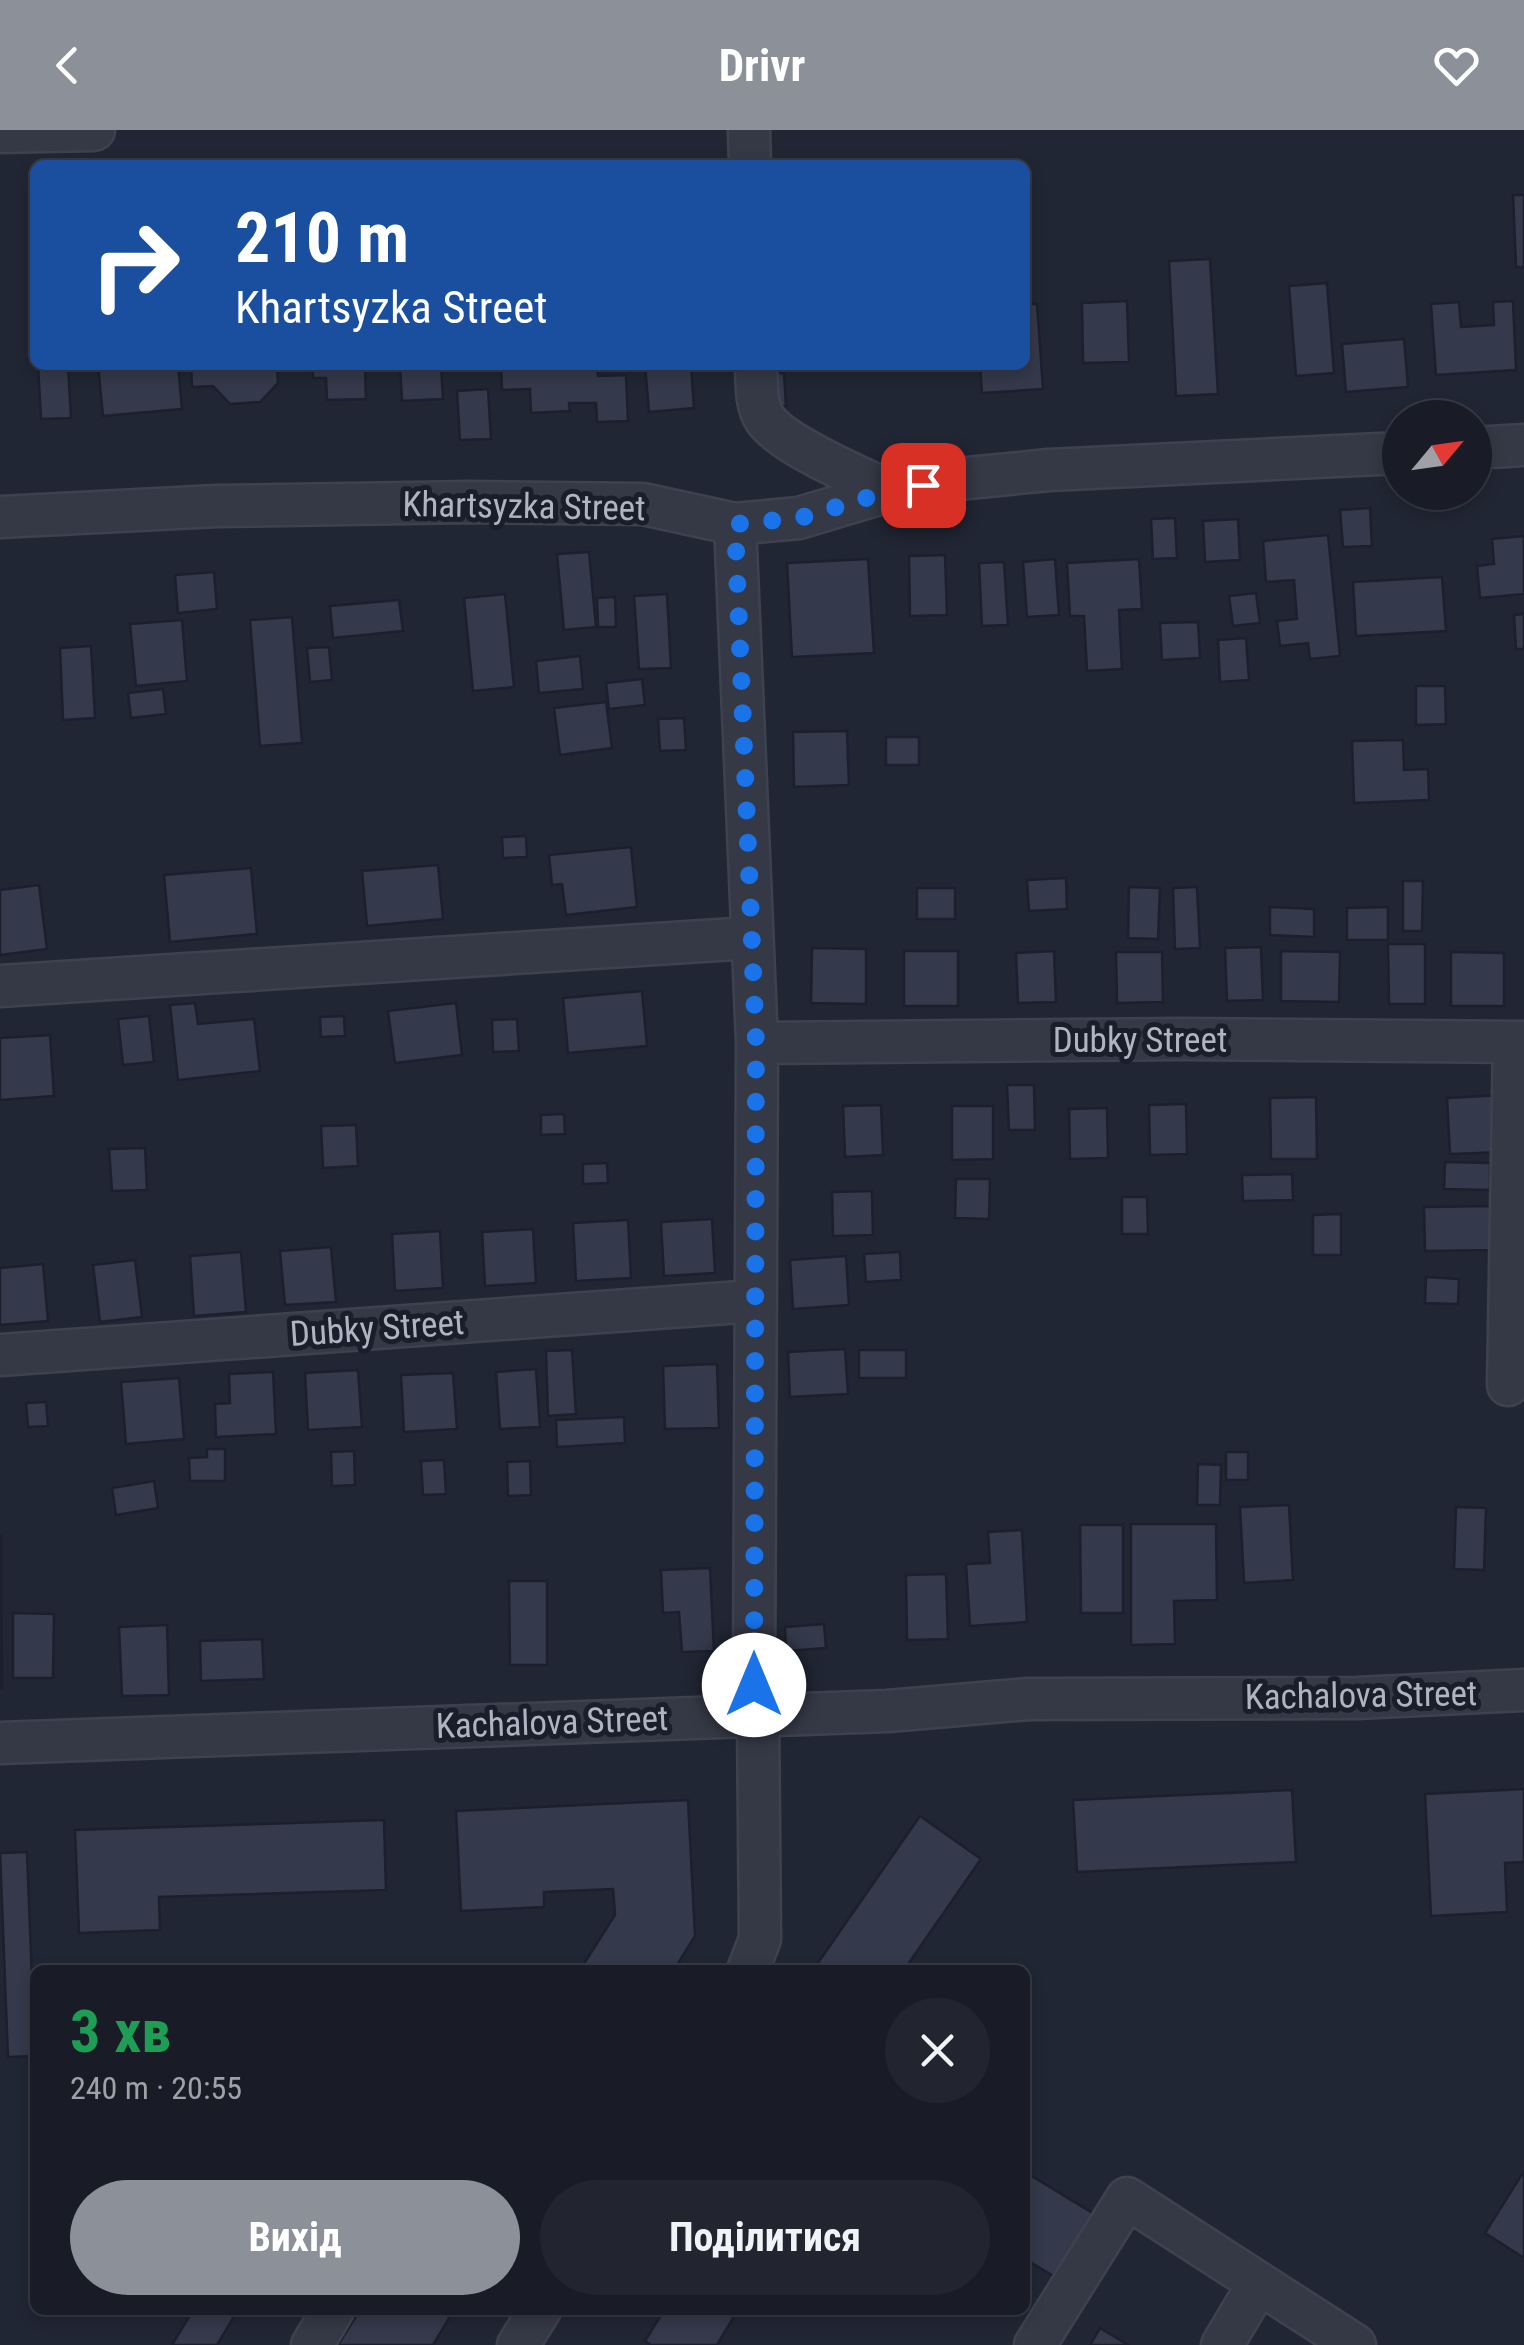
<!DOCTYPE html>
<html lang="uk">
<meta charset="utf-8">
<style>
:root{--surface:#191c27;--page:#22252f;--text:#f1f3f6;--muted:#9fa1a7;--line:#373a44;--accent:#8c9099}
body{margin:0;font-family:"Roboto Condensed",sans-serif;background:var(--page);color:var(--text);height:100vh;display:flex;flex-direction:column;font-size:38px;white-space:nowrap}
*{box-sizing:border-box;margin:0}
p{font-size:32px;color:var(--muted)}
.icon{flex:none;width:55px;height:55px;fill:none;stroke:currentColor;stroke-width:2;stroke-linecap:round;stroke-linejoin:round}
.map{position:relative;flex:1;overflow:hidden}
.details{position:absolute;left:30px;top:1835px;width:1000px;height:350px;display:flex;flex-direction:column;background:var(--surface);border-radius:15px;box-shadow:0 5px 15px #0003,0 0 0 2px var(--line)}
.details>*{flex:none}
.guide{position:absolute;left:30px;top:30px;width:1000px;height:210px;border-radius:15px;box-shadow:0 5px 15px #0003,0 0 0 2px var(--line);background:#1a4fa0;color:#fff;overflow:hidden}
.needle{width:65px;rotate:61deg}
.controls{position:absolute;left:1382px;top:270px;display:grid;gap:20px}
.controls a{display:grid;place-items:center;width:110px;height:110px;border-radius:50%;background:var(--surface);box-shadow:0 5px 15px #0003,0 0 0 2px var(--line);font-size:50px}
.pin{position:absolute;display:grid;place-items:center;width:85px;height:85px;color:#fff;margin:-42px;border-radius:20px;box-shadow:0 5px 15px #0006}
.me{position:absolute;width:110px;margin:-55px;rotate:0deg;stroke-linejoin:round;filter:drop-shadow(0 0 8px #0008)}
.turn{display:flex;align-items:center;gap:35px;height:210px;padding:0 40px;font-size:45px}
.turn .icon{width:130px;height:130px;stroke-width:2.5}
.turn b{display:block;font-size:70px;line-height:85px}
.round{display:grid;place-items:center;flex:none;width:105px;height:105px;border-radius:52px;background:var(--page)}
.head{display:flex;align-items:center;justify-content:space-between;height:170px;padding:0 40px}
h1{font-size:60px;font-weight:700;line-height:75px;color:#1e9e55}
.action{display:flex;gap:20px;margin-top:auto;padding:20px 40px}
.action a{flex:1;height:115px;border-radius:60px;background:var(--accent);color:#fff;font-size:40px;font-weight:700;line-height:115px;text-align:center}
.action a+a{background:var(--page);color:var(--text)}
header{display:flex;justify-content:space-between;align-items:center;height:130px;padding:0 40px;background:var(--accent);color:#fff;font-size:45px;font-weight:700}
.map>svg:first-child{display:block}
.building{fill:#34394b;stroke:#1c202c;stroke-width:2.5}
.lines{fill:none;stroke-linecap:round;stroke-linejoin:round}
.minor-casing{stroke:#3e424f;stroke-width:45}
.minor{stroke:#353945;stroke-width:40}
.route{stroke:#1a73e8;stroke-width:18;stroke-dasharray:0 32.4}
.labels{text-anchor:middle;stroke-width:10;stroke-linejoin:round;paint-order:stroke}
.street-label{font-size:35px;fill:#afb3c2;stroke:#1a1e2a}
</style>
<header><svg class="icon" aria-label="back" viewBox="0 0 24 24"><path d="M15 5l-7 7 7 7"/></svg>Drivr<svg class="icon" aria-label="heart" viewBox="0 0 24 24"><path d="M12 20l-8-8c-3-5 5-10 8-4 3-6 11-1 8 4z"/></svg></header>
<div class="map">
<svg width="1524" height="2215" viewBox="0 0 1524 2215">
<rect width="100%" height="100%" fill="#212634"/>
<path class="building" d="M1513,65H1524V137H1516Z
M1210,129L1218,264L1176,266L1169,131Z
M1327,153L1334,243L1296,246L1289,156Z
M1127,171L1129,232L1083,233L1082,173Z
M1513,171L1516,240L1436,245L1431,174L1459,172L1461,197L1494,195L1493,172Z
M1025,174H1037L1043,259L982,263L980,235H1025Z
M1404,209L1408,257L1346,262L1342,214Z
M38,235H68L71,288L41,289Z
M98,235H178L182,279L103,286Z
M191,235H277L278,253L260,272L230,274L213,256L192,257Z
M313,235H365L366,269L327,270L326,248H313Z
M400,235H441L443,269L402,271Z
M501,235H597L598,246L626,245L628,291L597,292L596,273H569L570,281L531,283L530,259L502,260Z
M645,235H691L694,278L649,282Z
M784,243L786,276L765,278L763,244Z
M488,259L491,309L460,310L457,261Z
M1370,378L1372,416L1343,417L1340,380Z
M1175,388L1177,428L1153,429L1151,389Z
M1238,389L1240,430L1205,432L1203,391Z
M1328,405L1340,526L1310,529L1308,513L1280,516L1277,491L1297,489L1294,450L1266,452L1263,411Z
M1524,406V464L1480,468L1477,436L1494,434L1492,409Z
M589,422L596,497L564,500L557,424Z
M945,425L947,485L910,486L909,426Z
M868,429L874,523L792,527L787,433Z
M1055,429L1059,485L1027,487L1023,432Z
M1139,429L1142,479L1119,480L1122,539L1087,541L1084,486H1070L1067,433Z
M1004,432L1008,495L982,496L979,433Z
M214,442L217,479L178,483L175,445Z
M1442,447L1446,501L1356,506L1353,452Z
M1256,463L1260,493L1233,496L1229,466Z
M505,464L514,557L473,561L464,468Z
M667,464L671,538L639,539L634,466Z
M615,467L616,497H598L597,468Z
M399,470L403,501L333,508L330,476Z
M1524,484V519H1516L1514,485Z
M292,487L302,613L260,616L250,490Z
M182,490L187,551L136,556L130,494Z
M1198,492L1200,528L1162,530L1160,493Z
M1246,508L1249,550L1220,552L1218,510Z
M91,516L95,588L63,590L60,518Z
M329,517L332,550L310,552L307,518Z
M580,526L583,559L539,563L536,531Z
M642,549L645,575L609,579L606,553Z
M1416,556H1445L1446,594L1416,595Z
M163,559L166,584L131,588L128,563Z
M606,572L612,618L560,625L554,578Z
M684,588L686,620L660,621L658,589Z
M847,601L849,655L794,657L793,602Z
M886,607H919V635H886Z
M1403,610L1404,640L1428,639L1429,670L1354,673L1352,611Z
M526,706L527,727L503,728L502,707Z
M631,717L637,777L566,785L562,754L552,755L549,725Z
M438,735L443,789L367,796L362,741Z
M251,738L257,804L170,812L164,745Z
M1066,748L1067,779L1029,781L1027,750Z
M1403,751H1423L1422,801H1403Z
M39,755L47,819L0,825V760Z
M1129,757L1160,758L1158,809L1128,808Z
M1197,757L1200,818L1175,819L1173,758Z
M917,758H955V789H917Z
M1270,777L1314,779V807L1270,805Z
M1388,777V810H1347V778Z
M1388,814H1425V874H1389Z
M1261,817L1263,870L1227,871L1225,818Z
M812,818L866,819V874L811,873Z
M904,821H958V876H904Z
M1054,821L1056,872L1018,873L1016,823Z
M1281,821L1340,822L1339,872L1281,871Z
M1116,822H1162L1163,872L1117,873Z
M1451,822L1504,823V876H1451Z
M642,861L647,916L568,923L563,868Z
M195,873L198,894L254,889L260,941L178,950L170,875Z
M456,873L462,925L395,933L388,881Z
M149,886L154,932L123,935L118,889Z
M344,886L345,906L321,907L320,887Z
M517,889L519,921L493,922L492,890Z
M50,905L54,966L0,970V908Z
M1007,955H1034L1035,1000H1009Z
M1503,965L1505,1022L1450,1024L1447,968Z
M1316,967L1317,1029H1271L1270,968Z
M1186,974L1187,1024L1150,1025L1149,975Z
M881,975L883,1025L845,1027L843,976Z
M952,976H993V1029L952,1030Z
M1107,978L1108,1028L1070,1029L1069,979Z
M564,984L565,1004L541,1005V985Z
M356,995L358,1036L323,1038L321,996Z
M145,1018L147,1060L112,1061L109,1019Z
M1445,1032L1490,1033V1060L1444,1059Z
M607,1033L608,1053L583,1054V1034Z
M1292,1044L1293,1070L1243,1071L1242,1045Z
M956,1049H990L989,1089L955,1088Z
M872,1061L873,1105L833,1106L832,1062Z
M1122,1067H1147L1148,1104H1122Z
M1492,1076V1120L1425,1121L1424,1077Z
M1341,1084V1125H1313V1085Z
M712,1089L715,1143L664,1146L661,1092Z
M628,1090L631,1148L576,1151L573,1093Z
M533,1099L536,1153L485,1156L482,1102Z
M440,1101L443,1158L395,1161L392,1104Z
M331,1117L336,1172L285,1175L280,1121Z
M241,1122L246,1182L194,1186L190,1126Z
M900,1122L901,1150L866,1152L864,1124Z
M846,1126L849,1175L793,1179L790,1130Z
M135,1130L142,1187L100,1192L93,1135Z
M43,1134L48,1191L0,1195V1138Z
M1426,1147L1459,1149L1458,1174L1425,1173Z
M845,1219L848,1264L790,1267L788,1222Z
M572,1220L576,1284L548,1286L546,1221Z
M859,1220H906V1248H859Z
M717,1234L719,1298L665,1299L663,1236Z
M536,1239L540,1297L500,1299L496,1242Z
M358,1240L362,1297L308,1300L305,1243Z
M273,1242L276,1304L216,1307L215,1274L230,1273L229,1244Z
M453,1243L457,1299L404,1302L401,1245Z
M179,1248L184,1309L126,1314L121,1252Z
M46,1272L48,1296L28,1297L26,1273Z
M624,1287L625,1313L557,1317L556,1290Z
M207,1319H225V1351H190L189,1328L207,1327Z
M354,1321L355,1355L332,1356L331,1322Z
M1226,1322H1248V1350H1226Z
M444,1330L446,1364L423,1365L421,1331Z
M530,1331L531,1365L508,1366L507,1332Z
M1198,1334L1221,1335L1220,1375H1197Z
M154,1351L158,1378L116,1385L112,1358Z
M1289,1375L1293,1450L1244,1453L1240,1377Z
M1456,1377L1486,1378L1484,1440L1454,1439Z
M1131,1394H1216L1217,1470L1174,1471L1175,1514L1131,1515Z
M1080,1395H1123V1483H1081Z
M1022,1400L1027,1492L970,1496L966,1434L990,1433L988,1402Z
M0,1406H1L2,1558H0Z
M710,1438L714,1521L682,1522L679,1482L663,1483L661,1440Z
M946,1444L948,1509L907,1510L906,1445Z
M509,1451H547V1535H510Z
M13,1483L54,1484L53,1548H13Z
M824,1494L826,1518L786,1521L785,1497Z
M167,1495L169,1565L122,1566L119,1497Z
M262,1509L264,1549L201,1551L200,1511Z
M1524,1659V1732L1505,1733L1507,1782L1431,1786L1425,1664Z
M1292,1660L1296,1732L1077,1742L1073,1670Z
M688,1670L695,1806L674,1840H580L615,1785L613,1759L544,1762V1777L461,1781L456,1681Z
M920,1686L981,1729L904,1840H813Z
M384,1690L386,1760L159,1767L160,1800L79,1803L75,1700Z
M27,1722L35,1926L8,1927L0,1723Z
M1524,2041V2128L1485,2103Z
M1025,2042L1094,2084L1055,2147L1025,2129Z
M193,2180H238L217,2215H172Z
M360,2180H454L433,2215H338Z
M664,2180H738L717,2215H651L645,2211Z
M1100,2198L1128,2215H1090Z"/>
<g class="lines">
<g class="minor-casing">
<path id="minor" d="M749,0L750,35
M0,2L94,0
M756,235C757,252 755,274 765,289C783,315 859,347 889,361
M1475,318L1524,315
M0,387L217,376L470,372L643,374L735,394L799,388L889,361L958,349L1049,340L1400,323
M735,394L757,913L754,1555L758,1585L760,1809L748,1840
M0,856L750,808
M757,913L1183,909L1524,912
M0,1225L755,1171
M1508,1255L1514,912
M0,1613L888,1581L1029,1569L1357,1568L1524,1560
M312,2215L333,2180
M518,2215L540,2180
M1035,2215L1127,2068L1355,2215
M1222,2215L1259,2153"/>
</g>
<use href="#minor" class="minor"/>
</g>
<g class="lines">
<path class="route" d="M754,1555L756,913L735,394L800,388L889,361L923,355"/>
</g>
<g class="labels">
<g class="street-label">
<text transform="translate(524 376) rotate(1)" y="12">Khartsyzka Street</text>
<text x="1140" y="922">Dubky Street</text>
<text transform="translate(377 1198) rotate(-4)" y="12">Dubky Street</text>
<text transform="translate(1361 1565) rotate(-1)" y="12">Kachalova Street</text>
<text transform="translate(552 1592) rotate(-2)" y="12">Kachalova Street</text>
</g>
</g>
</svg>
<div class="controls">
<a><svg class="needle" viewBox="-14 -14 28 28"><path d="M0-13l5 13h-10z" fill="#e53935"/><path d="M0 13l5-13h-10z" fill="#9fa1a7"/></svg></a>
</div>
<div class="pin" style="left:923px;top:355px;background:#d93025"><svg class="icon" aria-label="arrive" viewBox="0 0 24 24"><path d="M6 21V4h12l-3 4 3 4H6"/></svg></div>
<svg class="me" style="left:754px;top:1555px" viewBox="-20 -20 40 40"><circle r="19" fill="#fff"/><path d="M0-13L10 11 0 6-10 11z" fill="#1a73e8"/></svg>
<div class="guide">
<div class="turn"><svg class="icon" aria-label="right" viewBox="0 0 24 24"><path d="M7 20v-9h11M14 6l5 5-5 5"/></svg><div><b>210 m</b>Khartsyzka Street</div></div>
</div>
<section class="details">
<div class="head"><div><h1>3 хв</h1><p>240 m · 20:55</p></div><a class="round"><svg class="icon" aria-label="close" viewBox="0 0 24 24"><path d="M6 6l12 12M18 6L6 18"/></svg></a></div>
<div class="action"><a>Вихід</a><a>Поділитися</a></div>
</section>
</div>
